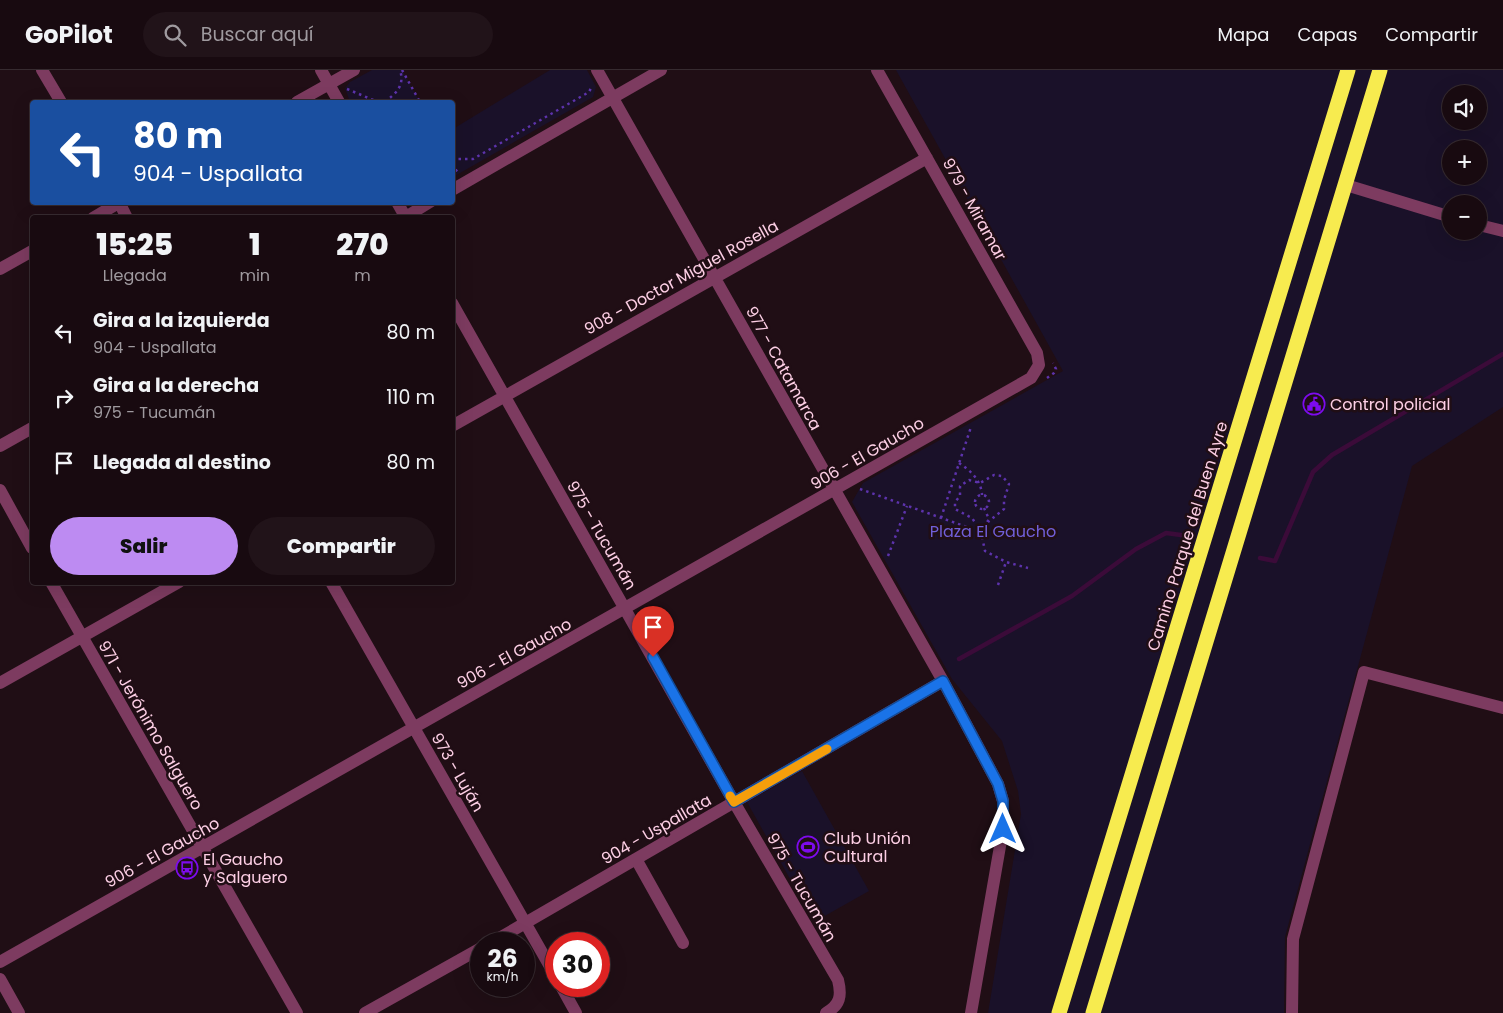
<!DOCTYPE html>
<html lang="es">
<meta charset="utf-8">
<style>
:root{--surface:#180a10;--page:#211319;--text:#f1f3f6;--muted:#9f9a9f;--line:#362b30;--accent:#bd8bf2}
body{margin:0;font-family:Poppins,sans-serif;background:var(--page);color:var(--text);height:100vh;display:flex;flex-direction:column;font-size:19px;white-space:nowrap}
*{box-sizing:border-box;margin:0}
p{font-size:16px;color:var(--muted)}
.icon{flex:none;width:28px;height:28px;fill:none;stroke:currentColor;stroke-width:2;stroke-linecap:round;stroke-linejoin:round}
.map{position:relative;flex:1;overflow:hidden}
.panel{position:absolute;left:30px;top:145px;width:425px;height:370px;display:flex;flex-direction:column;background:var(--surface);border-radius:5px;box-shadow:0 5px 20px #0002,0 0 0 1px var(--line)}
.panel>*{flex:none}
.top-card{position:absolute;left:30px;top:30px;width:425px;height:105px;border-radius:5px;box-shadow:0 5px 20px #0002,0 0 0 1px var(--line);background:#1a4fa0;color:#fff;overflow:hidden}
.controls{position:absolute;left:1442px;top:15px;display:grid;gap:10px}
.controls a{display:grid;place-items:center;width:45px;height:45px;border-radius:50%;background:var(--surface);box-shadow:0 5px 20px #0002,0 0 0 1px var(--line);font-size:25px}
.speed{position:absolute;left:470px;top:862px;display:flex;gap:10px;font-size:25px;font-weight:700;text-align:center}
.speed>*{display:grid;place-content:center;width:65px;height:65px;border-radius:50%;background:var(--surface);box-shadow:0 5px 20px #0002,0 0 0 1px var(--line);line-height:1}
.speed small{font-size:12px;font-weight:400}
.speed .limit{border:8px solid #d22;background:#fff;color:#111}
.pin{position:absolute;display:grid;place-items:center;width:42px;height:42px;color:#fff;margin:-51px -21px;border-radius:50% 50% 50% 0;rotate:-45deg;box-shadow:0 0 5px #0007}
.pin .icon{rotate:45deg}
.me{position:absolute;width:55px;margin:-28px;rotate:0deg;stroke-linejoin:round;filter:drop-shadow(0 0 4px #0008)}
.turn{display:flex;align-items:center;gap:18px;height:105px;padding:0 20px;font-size:22px}
.turn .icon{width:65px;height:65px;stroke-width:2.5}
.turn b{display:block;font-size:35px;line-height:42px}
.eta{display:flex;justify-content:space-evenly;align-items:center;height:85px;text-align:center}
.eta b{font-size:30px;font-weight:800;line-height:35px}
.button{display:flex;gap:10px;margin-top:auto;padding:10px 20px}
.button a{flex:1;height:58px;border-radius:30px;background:var(--accent);color:#111;font-size:20px;font-weight:800;line-height:58px;text-align:center}
.button a+a{background:var(--page);color:var(--text)}
ul{padding:0;list-style:none}
li{display:flex;align-items:center;gap:15px;height:65px;padding:0 20px}
li div{flex:1}
li b{display:block;font-size:19px}
li em{font-style:normal}
header{display:flex;align-items:center;gap:30px;box-sizing:border-box;height:70px;padding:0 25px;background:var(--surface);border-bottom:1px solid var(--line)}
header strong{font-size:24px}
nav{display:flex;gap:28px;margin-inline-start:auto;font-size:18px}
.search{width:350px;height:45px;background:var(--page);display:flex;align-items:center;gap:12px;box-sizing:border-box;padding:0 18px;border-radius:28px;color:var(--muted);font-size:19px}
.map>svg:first-child{display:block}
.green{fill:#1a1129;fill-rule:evenodd}
.lines{fill:none;stroke-linecap:round;stroke-linejoin:round}
.stream{stroke:#3b0b39;stroke-width:4.5}
.path{stroke:#5d33ac;stroke-width:2.5;stroke-dasharray:2.5 4;stroke-linecap:butt}
.minor{stroke:#7d3b60;stroke-width:12}
.highway{stroke:#f7eb4f;stroke-width:15}
.route-casing{stroke:#114b97;stroke-width:12}
.route{stroke:#1a73e8;stroke-width:9}
.slow{stroke:#f59e0b;stroke-width:9}
.labels{text-anchor:middle;stroke-width:5;stroke-linejoin:round;paint-order:stroke}
.street-label{font-size:16px;fill:#fdcfe5;stroke:#200e15}
.poi-label{font-size:16px;fill:#fdcfe5;stroke:#200e15;text-anchor:start}
.park-label{font-size:16px;fill:#715fd9;stroke:#200e15}
</style>
<header>
<strong>GoPilot</strong>
<div class="search"><svg class="icon" aria-label="search" viewBox="0 0 24 24"><circle cx="10" cy="10" r="6"/><path d="M15 15l6 6"/></svg>Buscar aquí</div>
<nav><a>Mapa</a><a>Capas</a><a>Compartir</a></nav>
</header>
<div class="map">
<svg width="1503" height="943" viewBox="0 0 1503 943">
<rect width="100%" height="100%" fill="#200e15"/>
<path class="green" d="M372,0H402L420,32H350L345,18L350,12Z
M550,0H587L596,17L593,27L453,107V59Z
M896,0H1503V337L1412,396L1285,867L1284,943H988L1021,744L1018,721L1002,671L952,609L852,432L863,413L1063,301ZM1451,24H1479V51H1451ZM1451,79H1479V106H1451ZM1451,134H1479V161H1451Z
M802,701L869,821L814,852L747,732Z"/>
<g class="lines">
<path class="stream" d="M1260,488L1275,491L1313,402L1332,385L1503,284
M959,589L1072,526L1136,479L1166,463L1181,465"/>
<path class="path" d="M402,0L420,32
M347,19L378,32
M385,32C396,23 405,16 400,0
M452,89H473L589,22L592,16
M452,94L458,103
M1047,308L1054,303L1056,299L1053,293
M959,393C971,401 981,410 982,425
M860,419L981,462
M975 432a7 7 0 1 1 14 0a7 7 0 1 1-14 0Z
M984,438L989,449L981,462L985,481L1006,492L1028,498
M941,448L971,357
M984,458L978,457L972,448L955,439V432L960,426V416L969,410L980,413L994,405L1002,406L1009,414L1004,430V439L988,452
M888,486L907,436
M998,515L1006,492"/>
<path class="minor" d="M42,0L61,32
M321,0L339,32
M597,0L943,611L998,714L1003,731V759L971,943
M297,32L354,0
M1346,115L1451,147
M452,120L661,0
M119,132L127,148
M397,132L406,148
M93,148L120,132
M404,148L430,132
M1479,155L1503,161
M0,199L32,181
M452,233L734,732L838,910C842,926 840,935 826,943
M452,356L927,88
M0,376L32,358
M0,420L32,478
M51,512L297,943
M331,512L556,907
M0,613L179,512
M636,789L683,873
M489,874L943,611
M0,892L1031,308L1039,295L1037,283L877,0
M0,909L19,943
M561,916L576,943
M365,943L481,878
M1292,943L1293,869L1364,602L1503,638"/>
<path class="highway" d="M1059,943L1348,0
M1093,943L1380,0"/>
</g>
<g class="lines">
<g class="route-casing">
<path id="route" d="M653,587L734,732L943,611L998,714L1003,731V759"/>
</g>
<use href="#route" class="route"/>
<path class="slow" d="M730,726L734,732L827,679"/>
</g>
<defs>
<g id="civic-ring" transform="scale(1.125)"><circle r="9.5" fill="#200e15" stroke="#7d0bed" stroke-width="1.5"/><path d="M-.6-6.5H3V-4.5H.6V-3L4-1V1h2V6H-6V1h2V-1L-.6-3ZM-1.2 2.5V6h2.4V2.5Z" fill="#7d0bed"/></g>
<g id="stadium-ring" transform="scale(1.125)"><circle r="9.5" fill="#200e15" stroke="#7d0bed" stroke-width="1.5"/><path d="M0-5a6.5 5 0 1 0 0 10a6.5 5 0 1 0 0-10ZM-3.5-1.8h7v3.6h-7Z" fill="#7d0bed"/></g>
<g id="bus-ring" transform="scale(1.125)"><circle r="9.5" fill="#200e15" stroke="#7d0bed" stroke-width="1.5"/><path d="M-5-6H5V4H4V6H2V4H-2V6H-4V4H-5ZM-3.5-4V0h7V-4ZM-3.5 1.2v1.5H-2V1.2ZM2 1.2v1.5H3.5V1.2Z" fill="#7d0bed"/></g>
</defs>
<g fill-rule="evenodd">
<use href="#civic-ring" x="1314" y="334"/>
<use href="#stadium-ring" x="808" y="777"/>
<use href="#bus-ring" x="187" y="798"/>
</g>
<g class="labels">
<g class="street-label">
<text transform="translate(975 139) rotate(61)" y="6">979 - Miramar</text>
<text transform="translate(681 207) rotate(-29)" y="6">908 - Doctor Miguel Rosella</text>
<text transform="translate(784 298) rotate(61)" y="6">977 - Catamarca</text>
<text transform="translate(867 383) rotate(-30)" y="6">906 - El Gaucho</text>
<text transform="translate(602 465) rotate(60)" y="6">975 - Tucumán</text>
<text transform="translate(1187 466) rotate(-73)" y="6">Camino Parque del Buen Ayre</text>
<text transform="translate(514 583) rotate(-29)" y="6">906 - El Gaucho</text>
<text transform="translate(151 655) rotate(60)" y="6">971 - Jerónimo Salguero</text>
<text transform="translate(458 702) rotate(60)" y="6">973 - Luján</text>
<text transform="translate(656 759) rotate(-30)" y="6">904 - Uspallata</text>
<text transform="translate(162 782) rotate(-29)" y="6">906 - El Gaucho</text>
<text transform="translate(802 817) rotate(60)" y="6">975 - Tucumán</text>
</g>
<g class="poi-label">
<text x="1330" y="340">Control policial</text>
<text x="824" y="774">Club Unión<tspan x="824" dy="18">Cultural</tspan></text>
<text x="203" y="795">El Gaucho<tspan x="203" dy="18">y Salguero</tspan></text>
</g>
<g class="park-label">
<text x="993" y="467">Plaza El Gaucho</text>
</g>
</g>
</svg>
<div class="controls">
<a><svg class="icon" aria-label="sound" viewBox="0 0 24 24"><path d="M4 9h4l5-4v14l-5-4H4zM17 9q2 3 0 6"/></svg></a>
<a>+</a>
<a>−</a>
</div>
<div class="speed"><div>26<small>km/h</small></div><div class="limit">30</div></div>
<div class="pin" style="left:653px;top:587px;background:#d93025"><svg class="icon" aria-label="arrive" viewBox="0 0 24 24"><path d="M6 21V4h12l-3 4 3 4H6"/></svg></div>
<svg class="me" style="left:1003px;top:759px" viewBox="-20 -20 40 40"><path d="M0-17L14 15 0 8-14 15z" fill="#1a73e8" stroke="#fff" stroke-width="4"/></svg>
<div class="top-card">
<div class="turn"><svg class="icon" aria-label="left" viewBox="0 0 24 24"><path d="M17 20v-9H6M10 6l-5 5 5 5"/></svg><div><b>80 m</b>904 - Uspallata</div></div>
</div>
<section class="panel">
<div class="eta">
<div><b>15:25</b><p>Llegada</p></div>
<div><b>1</b><p>min</p></div>
<div><b>270</b><p>m</p></div>
</div>
<ul>
<li><svg class="icon" aria-label="left" viewBox="0 0 24 24"><path d="M17 20v-9H6M10 6l-5 5 5 5"/></svg><div><b>Gira a la izquierda</b><p>904 - Uspallata</p></div><em>80 m</em></li>
<li><svg class="icon" aria-label="right" viewBox="0 0 24 24"><path d="M7 20v-9h11M14 6l5 5-5 5"/></svg><div><b>Gira a la derecha</b><p>975 - Tucumán</p></div><em>110 m</em></li>
<li><svg class="icon" aria-label="arrive" viewBox="0 0 24 24"><path d="M6 21V4h12l-3 4 3 4H6"/></svg><div><b>Llegada al destino</b></div><em>80 m</em></li>
</ul>
<div class="button"><a>Salir</a><a>Compartir</a></div>
</section>
</div>
